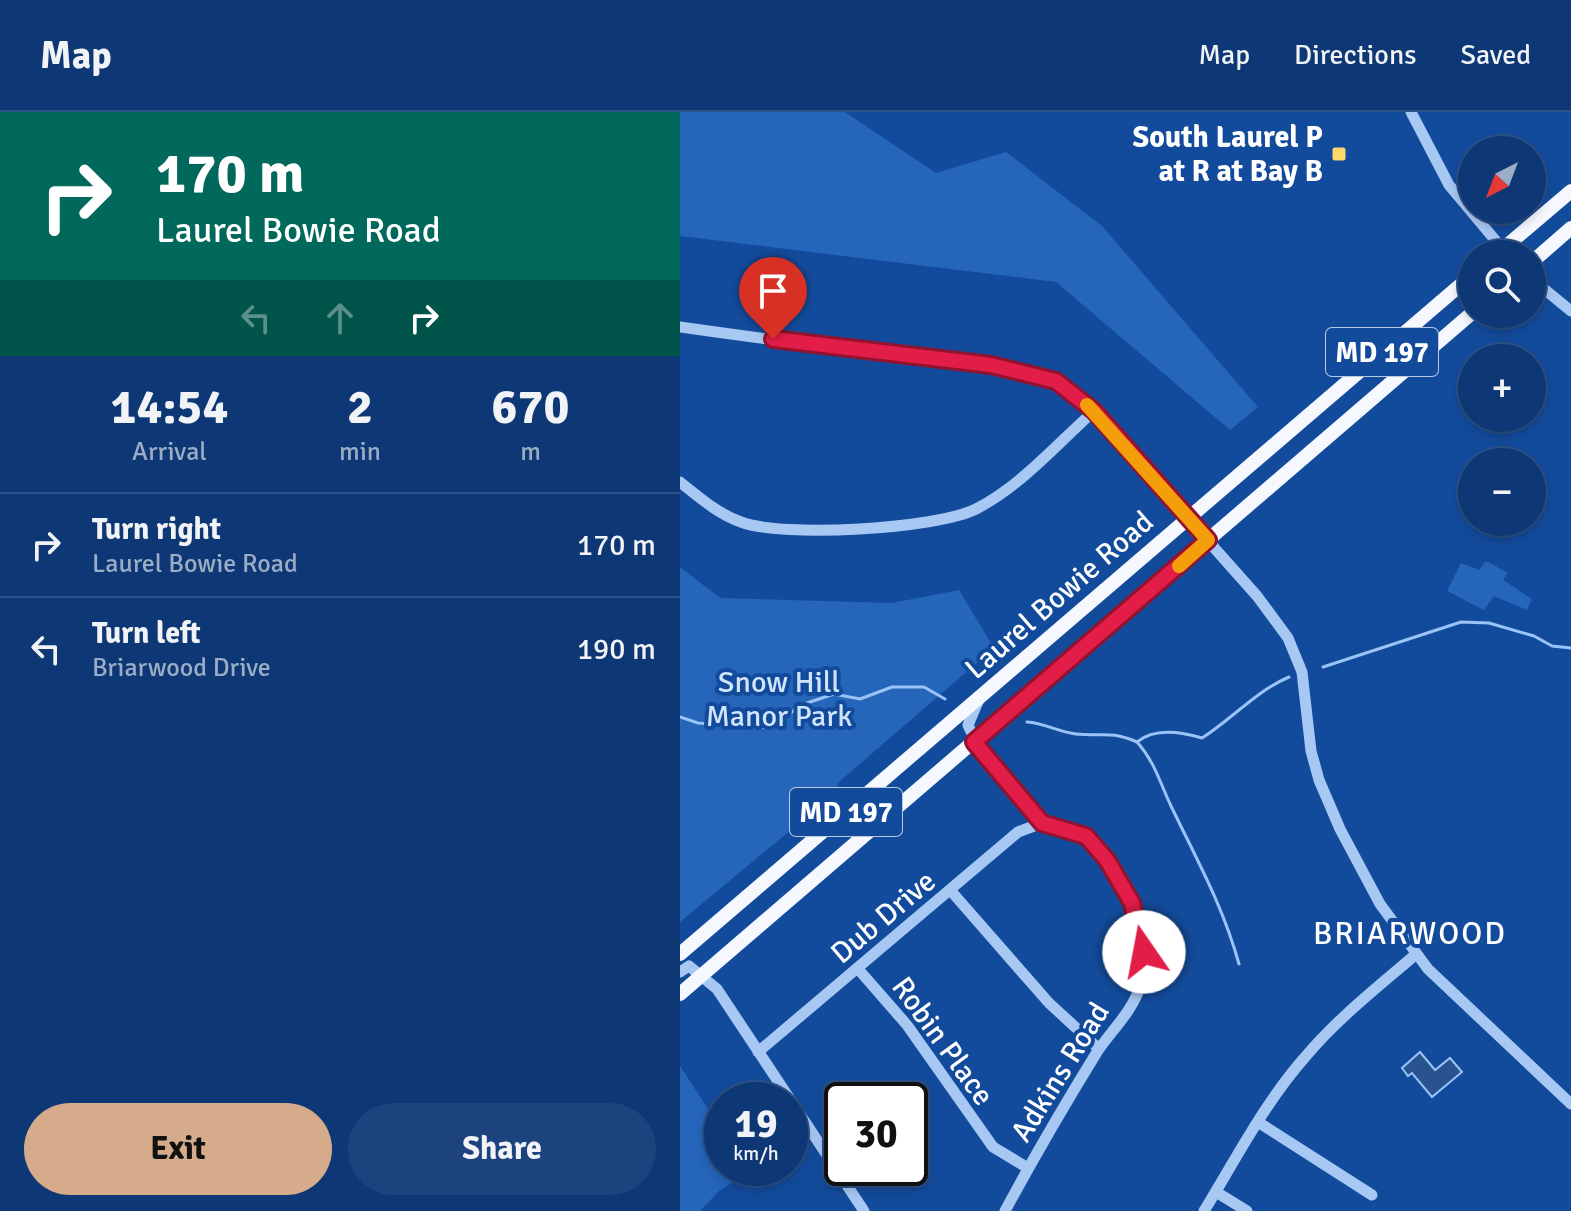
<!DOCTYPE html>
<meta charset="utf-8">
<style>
:root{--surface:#0e3875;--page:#1c437d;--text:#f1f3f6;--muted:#9bacc5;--line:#2e5287;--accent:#d6ab8b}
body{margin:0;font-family:Signika,sans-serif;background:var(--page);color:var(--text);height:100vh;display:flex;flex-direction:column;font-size:30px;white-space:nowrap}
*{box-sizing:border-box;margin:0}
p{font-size:26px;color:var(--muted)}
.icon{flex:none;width:44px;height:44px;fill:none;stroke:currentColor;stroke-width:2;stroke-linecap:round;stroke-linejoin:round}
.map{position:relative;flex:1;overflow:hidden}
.side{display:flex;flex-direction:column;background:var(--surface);width:680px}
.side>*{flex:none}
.guide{background:#00695c;color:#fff;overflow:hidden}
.needle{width:52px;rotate:222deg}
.fabs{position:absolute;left:778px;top:24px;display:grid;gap:16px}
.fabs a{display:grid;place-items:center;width:88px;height:88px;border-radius:50%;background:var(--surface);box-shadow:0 4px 12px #0003,0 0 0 2px var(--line);font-size:40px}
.speed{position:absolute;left:24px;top:970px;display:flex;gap:16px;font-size:40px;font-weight:700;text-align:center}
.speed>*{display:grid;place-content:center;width:104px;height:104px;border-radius:50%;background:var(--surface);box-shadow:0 4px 12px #0003,0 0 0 2px var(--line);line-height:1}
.speed small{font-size:20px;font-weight:400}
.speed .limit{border:4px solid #111;border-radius:12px;background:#fff;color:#111}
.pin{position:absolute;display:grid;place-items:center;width:68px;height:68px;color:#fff;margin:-82px -34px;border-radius:50% 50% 50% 0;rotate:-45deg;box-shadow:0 0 8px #0007}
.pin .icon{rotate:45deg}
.me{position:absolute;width:88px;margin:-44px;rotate:348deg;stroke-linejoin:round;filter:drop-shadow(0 0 6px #0008)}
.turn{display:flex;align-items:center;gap:28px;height:168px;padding:0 24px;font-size:36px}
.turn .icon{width:104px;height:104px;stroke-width:2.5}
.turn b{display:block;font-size:56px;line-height:68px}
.lanes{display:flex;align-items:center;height:76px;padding:0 24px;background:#0003;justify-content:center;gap:40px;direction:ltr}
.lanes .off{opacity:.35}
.eta{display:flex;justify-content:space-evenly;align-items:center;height:136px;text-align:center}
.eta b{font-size:48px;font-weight:800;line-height:56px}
.button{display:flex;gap:16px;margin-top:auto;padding:16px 24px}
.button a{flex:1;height:92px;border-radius:48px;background:var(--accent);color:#111;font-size:32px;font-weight:800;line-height:92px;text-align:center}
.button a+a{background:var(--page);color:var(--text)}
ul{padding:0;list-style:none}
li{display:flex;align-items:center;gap:24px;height:104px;padding:0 24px;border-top:2px solid var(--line)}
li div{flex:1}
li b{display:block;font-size:30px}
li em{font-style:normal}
header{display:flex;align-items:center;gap:48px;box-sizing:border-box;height:112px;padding:0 40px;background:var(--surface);border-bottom:2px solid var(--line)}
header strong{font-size:38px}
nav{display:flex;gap:44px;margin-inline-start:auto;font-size:28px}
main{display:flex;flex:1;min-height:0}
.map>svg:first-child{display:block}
.green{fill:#2565ba}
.water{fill:#29538f;stroke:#9ac3f7;stroke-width:2}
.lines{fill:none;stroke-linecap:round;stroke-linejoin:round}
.stream{stroke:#9ac3f7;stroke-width:3}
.minor{stroke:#a8c8f4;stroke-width:11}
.major{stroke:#f5f8ff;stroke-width:14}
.route-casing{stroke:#92132f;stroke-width:20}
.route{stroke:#e11d48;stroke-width:14}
.slow{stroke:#f59e0b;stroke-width:14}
.poi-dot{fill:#ffd86b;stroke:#134b9c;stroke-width:3}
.labels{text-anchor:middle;stroke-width:8;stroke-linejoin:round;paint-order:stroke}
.shield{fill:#134b9c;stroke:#b8c9e1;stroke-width:2}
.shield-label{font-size:28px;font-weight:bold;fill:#fff}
.poi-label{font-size:30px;font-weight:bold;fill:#fff;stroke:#134b9c;text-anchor:end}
.street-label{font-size:30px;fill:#fff;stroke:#134b9c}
.park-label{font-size:30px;fill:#d0e4fd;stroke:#134b9c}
.neighbourhood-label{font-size:32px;letter-spacing:2px;fill:#fff;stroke:#134b9c}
</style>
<header>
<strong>Map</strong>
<nav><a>Map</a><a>Directions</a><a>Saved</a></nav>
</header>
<main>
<section class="side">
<div class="guide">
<div class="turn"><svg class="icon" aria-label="right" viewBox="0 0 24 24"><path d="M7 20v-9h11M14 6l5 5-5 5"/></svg><div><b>170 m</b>Laurel Bowie Road</div></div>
<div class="lanes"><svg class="icon off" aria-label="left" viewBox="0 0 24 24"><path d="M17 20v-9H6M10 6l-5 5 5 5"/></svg><svg class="icon off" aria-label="ahead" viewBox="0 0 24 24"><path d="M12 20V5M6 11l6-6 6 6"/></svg><svg class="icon" aria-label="right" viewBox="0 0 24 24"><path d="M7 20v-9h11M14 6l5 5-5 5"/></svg></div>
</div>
<div class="eta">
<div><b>14:54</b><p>Arrival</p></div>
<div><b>2</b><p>min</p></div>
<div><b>670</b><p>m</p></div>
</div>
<ul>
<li><svg class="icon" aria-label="right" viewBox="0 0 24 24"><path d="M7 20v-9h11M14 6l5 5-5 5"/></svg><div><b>Turn right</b><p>Laurel Bowie Road</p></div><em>170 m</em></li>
<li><svg class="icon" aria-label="left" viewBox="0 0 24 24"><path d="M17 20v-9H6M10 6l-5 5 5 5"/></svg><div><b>Turn left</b><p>Briarwood Drive</p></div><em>190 m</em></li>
</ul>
<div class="button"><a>Exit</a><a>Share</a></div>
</section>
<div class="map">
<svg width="891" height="1099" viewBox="0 0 891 1099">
<rect width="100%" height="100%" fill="#134b9c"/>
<path class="green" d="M0,0H165L256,61L326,40L422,114L578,295L550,318L376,170L0,124Z
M806,449L828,461L823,468L852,487L847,498L814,484L804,498L767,479L781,451L799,458Z
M0,455L40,486L212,491L279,478L314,536L159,670L152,684L0,810Z
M0,954L42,1018V1056H66L69,1060L39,1079L20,1099H0Z"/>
<path class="water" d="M740,940L755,958L770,946L782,960L752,985L732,961L728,964L722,956Z"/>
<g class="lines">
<path class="stream" d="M643,555L781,510L809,511L854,524L872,534L891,536
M0,605L18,611L79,616L95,613L121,593L154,582L180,587L212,575H244L265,587
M347,610C364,611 379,620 396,622C424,625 428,618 457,630C475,615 502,620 522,626C552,607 576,579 609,565
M457,630C475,650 480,671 491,694C517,748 543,794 559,852"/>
<path class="minor" d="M731,0L769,73L826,141
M852,167L891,199
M0,215C42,221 85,227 128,232C197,239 349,243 401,286L577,484L608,526L622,560L631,639L639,668L660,717L700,792L748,857L891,992
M0,370C19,385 38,402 61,410C103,426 256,417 296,397C341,374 377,332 414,299
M300,585L288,613C296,633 344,698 361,710C374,719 394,715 407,725C444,754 474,828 460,874C453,899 431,919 417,940C385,992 354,1045 325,1099
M271,779L369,891L419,937
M179,858L227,913L313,1035L348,1056
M0,860L9,854L37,877L184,1099
M78,940L338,720L362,711
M578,1010L692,1083
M536,1080L567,1099
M524,1099C556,1047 585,990 626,944C658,906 698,875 735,843"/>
<path class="major" d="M817,142L891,79
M852,150L891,116
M0,842L792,163
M0,882L792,201"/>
</g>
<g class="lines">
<g class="route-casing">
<path id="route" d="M93,227L311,253L376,269L414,299L528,428L294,630L362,711L406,724L427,748L452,791L464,840"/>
</g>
<use href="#route" class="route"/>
<path class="slow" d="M407,293L528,428L499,454"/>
</g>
<rect class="poi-dot" x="651" y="34" width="16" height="16" rx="4"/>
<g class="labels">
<g class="shield">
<rect x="646" y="216" width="112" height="48" rx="6"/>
<rect x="110" y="676" width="112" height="48" rx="6"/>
</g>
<g class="shield-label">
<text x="702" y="250">MD 197</text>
<text x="166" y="710">MD 197</text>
</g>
<g class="poi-label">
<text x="643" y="35">South Laurel P<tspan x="643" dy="34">at R at Bay B</tspan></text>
</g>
<g class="street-label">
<text transform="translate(379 483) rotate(-41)" y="10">Laurel Bowie Road</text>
<text transform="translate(203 805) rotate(-40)" y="10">Dub Drive</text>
<text transform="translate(263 929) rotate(54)" y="10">Robin Place</text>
<text transform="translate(380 960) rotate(-58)" y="10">Adkins Road</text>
</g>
<g class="park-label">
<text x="99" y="580">Snow Hill<tspan x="99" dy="34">Manor Park</tspan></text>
</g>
<g class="neighbourhood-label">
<text x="730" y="832">BRIARWOOD</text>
</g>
</g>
</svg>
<div class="fabs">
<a><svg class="needle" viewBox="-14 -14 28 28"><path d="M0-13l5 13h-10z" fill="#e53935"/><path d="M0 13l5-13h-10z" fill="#9bacc5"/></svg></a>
<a><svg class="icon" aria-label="search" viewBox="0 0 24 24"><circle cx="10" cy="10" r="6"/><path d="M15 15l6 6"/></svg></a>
<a>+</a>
<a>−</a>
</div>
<div class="speed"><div>19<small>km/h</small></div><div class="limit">30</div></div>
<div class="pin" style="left:93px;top:227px;background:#d93025"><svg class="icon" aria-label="arrive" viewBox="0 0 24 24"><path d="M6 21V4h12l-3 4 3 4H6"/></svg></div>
<svg class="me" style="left:464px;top:840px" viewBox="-20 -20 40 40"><circle r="19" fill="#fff"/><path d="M0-13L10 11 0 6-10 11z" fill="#e11d48"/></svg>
</div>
</main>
